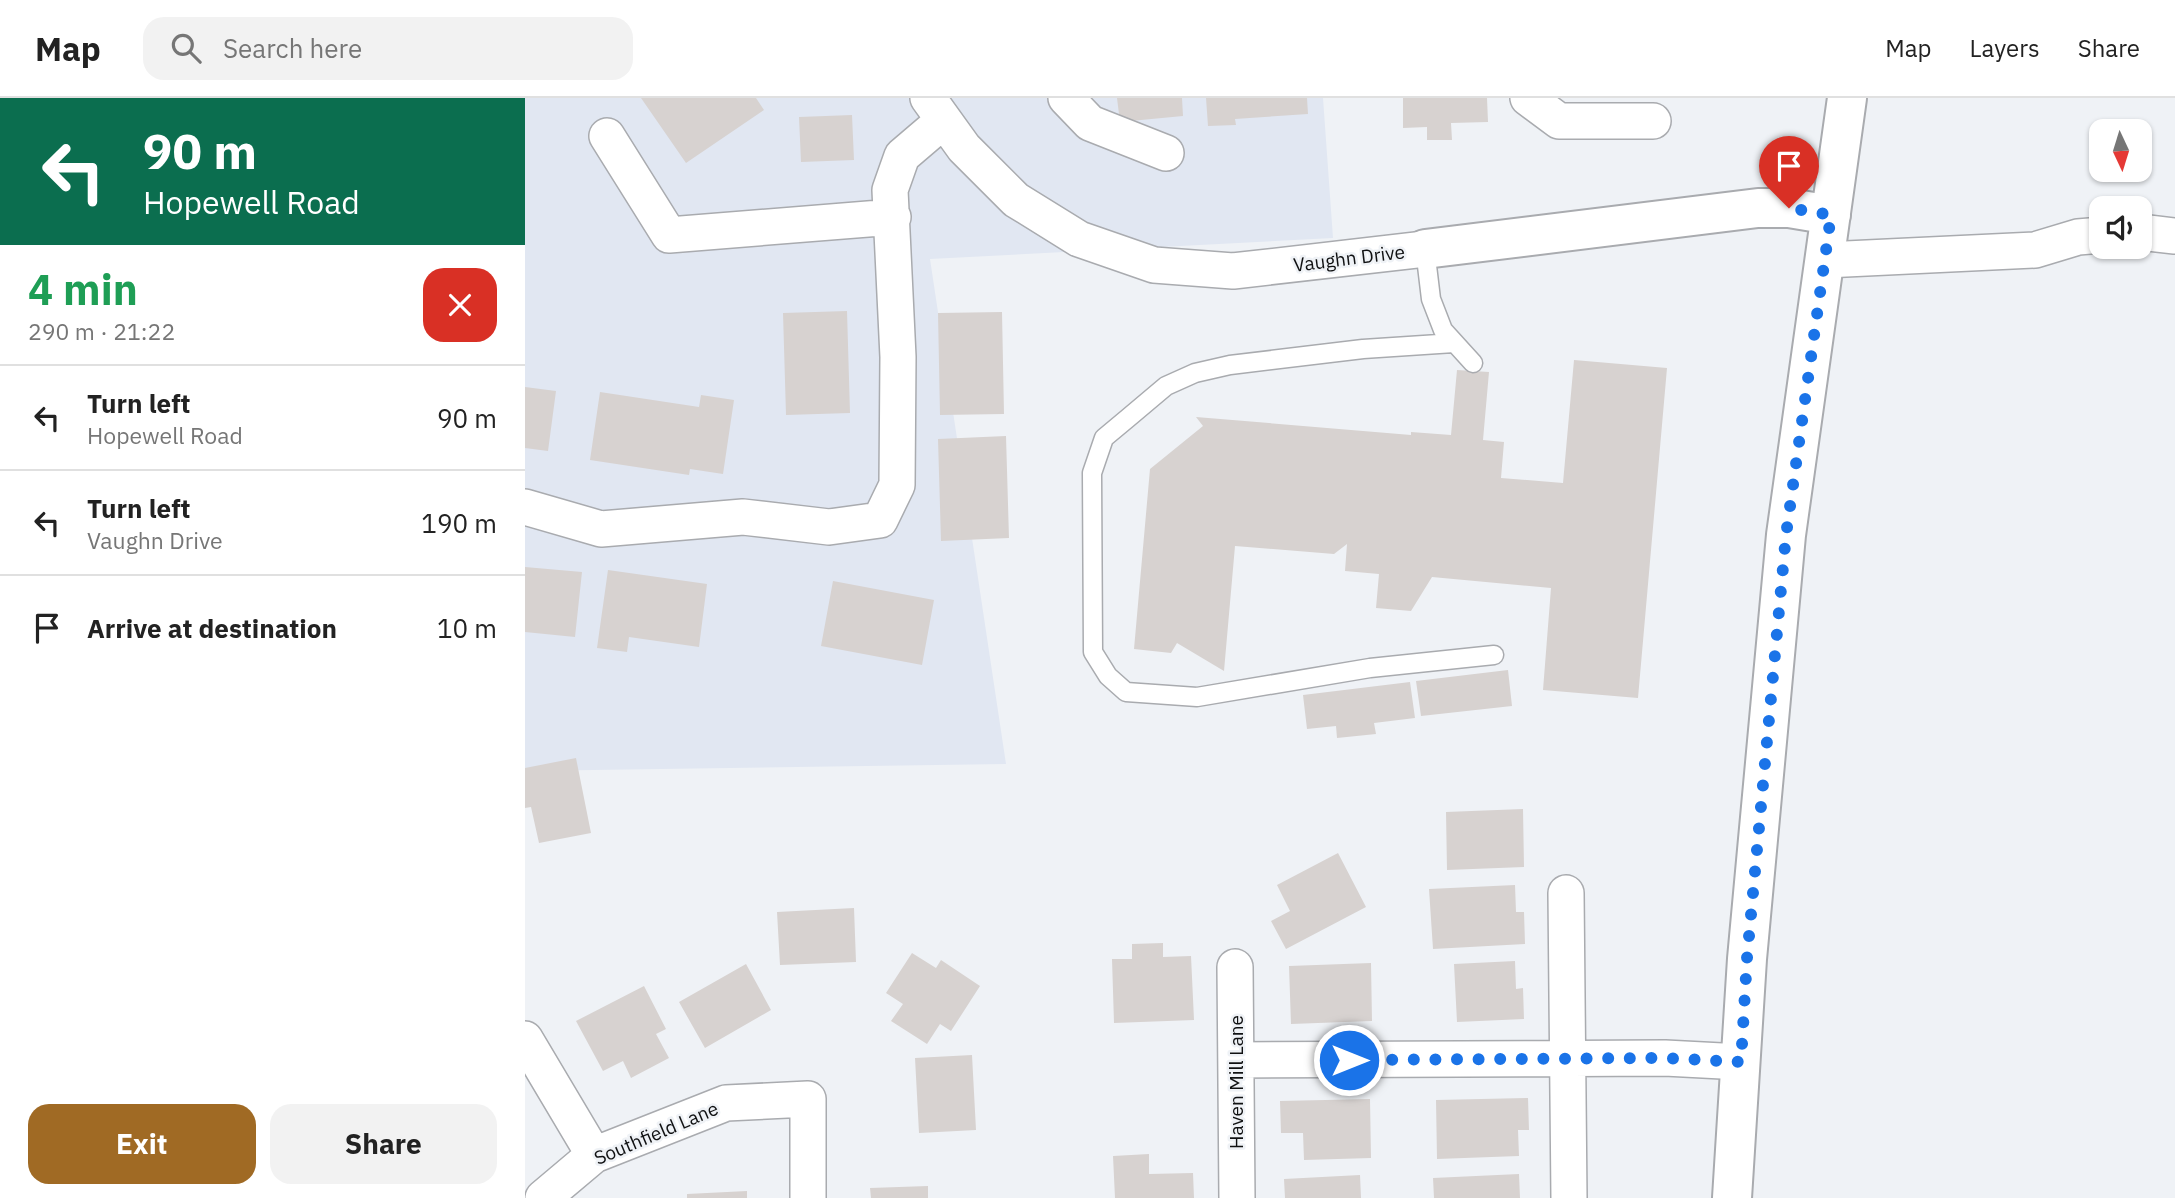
<!DOCTYPE html>
<meta charset="utf-8">
<style>
:root{--surface:#fff;--page:#f2f2f2;--text:#222;--muted:#767676;--line:#e0e0e0;--accent:#a06a24}
body{margin:0;font-family:"IBM Plex Sans",sans-serif;background:var(--page);color:var(--text);height:100vh;display:flex;flex-direction:column;font-size:26px;white-space:nowrap}
*{box-sizing:border-box;margin:0}
p{font-size:23px;color:var(--muted)}
.icon{flex:none;width:38px;height:38px;fill:none;stroke:currentColor;stroke-width:2;stroke-linecap:round;stroke-linejoin:round}
.map{position:relative;flex:1;overflow:hidden}
.side{display:flex;flex-direction:column;background:var(--surface);width:525px}
.side>*{flex:none}
.hud{background:#0b6e4f;color:#fff;overflow:hidden}
.needle{width:46px;rotate:176deg}
.fabs{position:absolute;left:1564px;top:21px;display:grid;gap:14px}
.fabs a{display:grid;place-items:center;width:63px;height:63px;border-radius:14px;background:var(--surface);box-shadow:0 2px 5px #0004;font-size:35px}
.pin{position:absolute;display:grid;place-items:center;width:60px;height:60px;color:#fff;margin:-72px -30px;border-radius:50% 50% 50% 0;rotate:-45deg;box-shadow:0 0 7px #0007}
.pin .icon{rotate:45deg}
.me{position:absolute;width:77px;margin:-38px;rotate:90deg;stroke-linejoin:round;filter:drop-shadow(0 0 5px #0008)}
.turn{display:flex;align-items:center;gap:24px;height:147px;padding:0 28px;font-size:32px}
.turn .icon{width:91px;height:91px;stroke-width:2.5}
.turn b{display:block;font-size:49px;line-height:60px}
.round{display:grid;place-items:center;flex:none;width:74px;height:74px;border-radius:21px;background:var(--page)}
.overview{display:flex;align-items:center;justify-content:space-between;height:119px;padding:0 28px}
h1{font-size:42px;font-weight:700;line-height:52px;color:#1e9e55}
.cta{display:flex;gap:14px;margin-top:auto;padding:14px 28px}
.cta a{flex:1;height:80px;border-radius:21px;background:var(--accent);color:#fff;font-size:28px;font-weight:700;line-height:80px;text-align:center}
.cta a+a{background:var(--page);color:var(--text)}
ul{padding:0;list-style:none}
li{display:flex;align-items:center;gap:21px;height:105px;padding:0 28px;border-top:2px solid var(--line)}
li div{flex:1}
li b{display:block;font-size:26px}
li em{font-style:normal}
header{display:flex;align-items:center;gap:42px;box-sizing:border-box;height:98px;padding:0 35px;background:var(--surface);border-bottom:2px solid var(--line)}
header strong{font-size:33px}
nav{display:flex;gap:38px;margin-inline-start:auto;font-size:24px}
.search{width:490px;height:63px;background:var(--page);display:flex;align-items:center;gap:18px;box-sizing:border-box;padding:0 24px;border-radius:21px;color:var(--muted);font-size:26px}
main{display:flex;flex:1;min-height:0}
.map>svg:first-child{display:block}
.built{fill:#e1e7f2}
.building{fill:#d7d2d0}
.lines{fill:none;stroke-linecap:round;stroke-linejoin:round}
.lane-casing{stroke:#a9abaf;stroke-width:21}
.street-casing{stroke:#a9abaf;stroke-width:38}
.secondary-casing{stroke:#a9abaf;stroke-width:42}
.lane{stroke:#fff;stroke-width:18}
.street{stroke:#fff;stroke-width:35}
.secondary{stroke:#fff;stroke-width:38}
.route{stroke:#1a73e8;stroke-width:12;stroke-dasharray:0 21.6}
.labels{text-anchor:middle;stroke-width:5;stroke-linejoin:round;paint-order:stroke}
.street-label{font-size:19px;fill:#101112;stroke:#eff2f6}
</style>
<header>
<strong>Map</strong>
<div class="search"><svg class="icon" aria-label="search" viewBox="0 0 24 24"><circle cx="10" cy="10" r="6"/><path d="M15 15l6 6"/></svg>Search here</div>
<nav><a>Map</a><a>Layers</a><a>Share</a></nav>
</header>
<main>
<section class="side">
<div class="hud">
<div class="turn"><svg class="icon" aria-label="left" viewBox="0 0 24 24"><path d="M17 20v-9H6M10 6l-5 5 5 5"/></svg><div><b>90 m</b>Hopewell Road</div></div>
</div>
<div class="overview"><div><h1>4 min</h1><p>290 m · 21:22</p></div><a class="round" style="background:#d93025;color:#fff"><svg class="icon" aria-label="close" viewBox="0 0 24 24"><path d="M6 6l12 12M18 6L6 18"/></svg></a></div>
<ul>
<li><svg class="icon" aria-label="left" viewBox="0 0 24 24"><path d="M17 20v-9H6M10 6l-5 5 5 5"/></svg><div><b>Turn left</b><p>Hopewell Road</p></div><em>90 m</em></li>
<li><svg class="icon" aria-label="left" viewBox="0 0 24 24"><path d="M17 20v-9H6M10 6l-5 5 5 5"/></svg><div><b>Turn left</b><p>Vaughn Drive</p></div><em>190 m</em></li>
<li><svg class="icon" aria-label="arrive" viewBox="0 0 24 24"><path d="M6 21V4h12l-3 4 3 4H6"/></svg><div><b>Arrive at destination</b></div><em>10 m</em></li>
</ul>
<div class="cta"><a>Exit</a><a>Share</a></div>
</section>
<div class="map">
<svg width="1650" height="1100" viewBox="0 0 1650 1100">
<rect width="100%" height="100%" fill="#eff2f6"/>
<path class="built" d="M0,0H798L808,140L405,161L481,666L0,673Z"/>
<path class="building" d="M116,0H231L239,12L161,65Z
M592,0H657L658,18L595,24Z
M681,0H782L783,16L710,21L711,27L683,28Z
M878,0H962L963,24L926,25L927,42H902V29L878,30Z
M327,17L329,62L276,64L274,19Z
M322,213L325,315L261,317L258,215Z
M477,214L479,316L415,317L413,215Z
M1049,262L1142,270L1113,600L1018,592L1026,490L907,479L886,513L851,510L854,476L820,473L822,446L809,456L710,448L699,573L652,545L646,555L609,551L625,371L678,328L671,319L886,337V334L926,337L932,272L964,274L958,342L979,344L976,380L1038,385Z
M0,289L31,293L23,353L0,350Z
M75,294L174,309L176,297L209,302L198,376L165,371L164,377L65,362Z
M481,338L484,440L416,443L413,341Z
M0,469L57,474L50,539L0,534Z
M83,472L182,486L174,549L104,539L102,554L72,550Z
M308,483L409,502L397,567L296,548Z
M983,572L987,608L896,618L891,583Z
M885,584L890,620L849,625L851,636L812,640L811,628L782,631L778,597Z
M51,660L66,735L14,745L6,709L0,710V670Z
M998,711L999,769L922,772L921,714Z
M813,755L841,809L761,851L746,823L765,813L752,787Z
M990,787L991,814H999L1000,846L908,851L904,791Z
M329,810L331,864L255,867L252,814Z
M638,845V859L666,858L669,922L589,925L587,861H607V846Z
M387,855L411,870L416,862L455,888L426,933L415,926L402,946L366,923L378,906L361,895Z
M990,863L991,891L998,890L999,921L932,924L929,866Z
M846,865L847,923L766,926L764,868Z
M221,866L246,912L180,950L154,904Z
M119,888L141,931L131,936L144,960L106,980L98,963L78,973L51,923Z
M447,957L451,1032L394,1035L390,960Z
M1003,1000L1004,1032H993L994,1058L912,1061L911,1002Z
M845,1001L846,1060L779,1062L778,1035H756L755,1003Z
M624,1056V1076L668,1075L669,1100H590L588,1058Z
M994,1076L995,1100H909L908,1080Z
M835,1077L836,1100H760L759,1081Z
M403,1088V1100H346L345,1090Z
M222,1093V1100H162V1096Z"/>
<g class="lines">
<g class="lane-casing">
<path id="lane" d="M900,151L906,201L918,232L948,265
M929,245L838,251L705,267L670,275L641,288L603,320L579,340L567,375L568,554L583,578L601,594L672,599L845,570L969,557"/>
</g>
<g class="street-casing">
<path id="street" d="M403,0L439,50L491,102L554,141L629,167L708,173L900,151
M541,0L565,25L641,55
M1003,0L1034,23H1128
M82,38L144,137L368,119
M1615,134L1650,138
M1300,162L1510,152L1553,139L1577,137
M0,409L76,431L218,419L304,429L355,422L372,387L373,259L365,92L377,58L418,23
M1041,795L1044,1100
M710,869L712,1100
M0,941L69,1057
M711,962L1140,960L1216,964
M18,1100L69,1057L201,1005L283,1001V1100"/>
</g>
<g class="secondary-casing">
<path id="secondary" d="M900,151L1233,110H1264L1306,117
M1207,1100L1222,861L1261,437L1322,0"/>
</g>
<use href="#lane" class="lane"/>
<use href="#street" class="street"/>
<use href="#secondary" class="secondary"/>
</g>
<g class="lines">
<path class="route" d="M824,962L1140,960L1216,964L1222,860L1261,437L1306,117L1264,110"/>
</g>
<g class="labels">
<g class="street-label">
<text transform="translate(824 160) rotate(-7)" y="7">Vaughn Drive</text>
<text transform="translate(711 984) rotate(-90)" y="7">Haven Mill Lane</text>
<text transform="translate(131 1035) rotate(-23)" y="7">Southfield Lane</text>
</g>
</g>
</svg>
<div class="fabs">
<a><svg class="needle" viewBox="-14 -14 28 28"><path d="M0-13l5 13h-10z" fill="#e53935"/><path d="M0 13l5-13h-10z" fill="#767676"/></svg></a>
<a><svg class="icon" aria-label="sound" viewBox="0 0 24 24"><path d="M4 9h4l5-4v14l-5-4H4zM17 9q2 3 0 6"/></svg></a>
</div>
<div class="pin" style="left:1264px;top:110px;background:#d93025"><svg class="icon" aria-label="arrive" viewBox="0 0 24 24"><path d="M6 21V4h12l-3 4 3 4H6"/></svg></div>
<svg class="me" style="left:824px;top:962px" viewBox="-20 -20 40 40"><circle r="17" fill="#1a73e8" stroke="#fff" stroke-width="3"/><path d="M0-11L8 9 0 5-8 9z" fill="#fff"/></svg>
</div>
</main>
